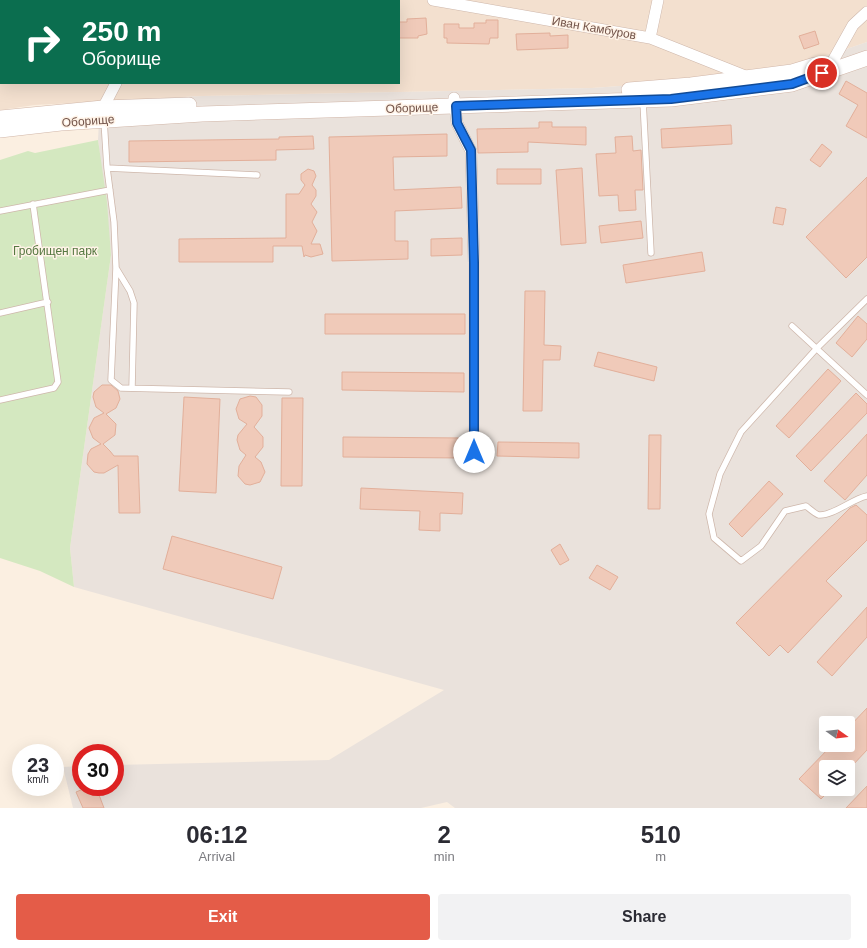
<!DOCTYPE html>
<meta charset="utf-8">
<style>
:root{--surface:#fff;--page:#f2f2f3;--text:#2b2b33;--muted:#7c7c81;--accent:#e45c48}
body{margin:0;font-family:Helvetica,sans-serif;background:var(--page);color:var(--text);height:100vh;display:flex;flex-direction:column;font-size:15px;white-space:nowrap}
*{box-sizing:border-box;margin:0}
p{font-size:13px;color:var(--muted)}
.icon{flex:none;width:22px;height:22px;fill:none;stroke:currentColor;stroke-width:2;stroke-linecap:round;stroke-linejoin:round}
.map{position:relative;height:808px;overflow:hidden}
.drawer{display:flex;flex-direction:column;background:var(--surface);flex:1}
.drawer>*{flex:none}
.top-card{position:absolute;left:0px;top:0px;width:400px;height:84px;box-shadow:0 4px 16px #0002;background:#0b6e4f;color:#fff;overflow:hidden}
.needle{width:26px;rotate:104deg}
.tools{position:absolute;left:819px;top:716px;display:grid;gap:8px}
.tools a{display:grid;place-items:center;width:36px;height:36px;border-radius:4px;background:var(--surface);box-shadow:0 4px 16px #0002;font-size:20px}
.speed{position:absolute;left:12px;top:744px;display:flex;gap:8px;font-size:20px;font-weight:700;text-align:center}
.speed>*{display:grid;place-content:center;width:52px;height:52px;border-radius:50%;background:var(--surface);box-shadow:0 4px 16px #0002;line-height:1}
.speed small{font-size:10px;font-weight:400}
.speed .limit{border:6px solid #d22;background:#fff;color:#111}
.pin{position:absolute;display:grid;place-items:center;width:34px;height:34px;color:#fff;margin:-17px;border:2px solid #fff;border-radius:50%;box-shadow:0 1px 4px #0007}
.me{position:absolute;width:44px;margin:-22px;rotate:0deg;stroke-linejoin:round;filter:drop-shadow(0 0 3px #0008)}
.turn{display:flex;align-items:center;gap:14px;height:84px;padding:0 16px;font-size:18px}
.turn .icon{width:52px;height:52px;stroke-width:2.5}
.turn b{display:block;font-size:28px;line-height:34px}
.eta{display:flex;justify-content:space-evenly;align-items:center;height:68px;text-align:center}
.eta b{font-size:24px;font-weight:600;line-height:28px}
.cta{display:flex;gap:8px;margin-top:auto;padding:8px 16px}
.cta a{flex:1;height:46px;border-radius:4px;background:var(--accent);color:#fff;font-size:16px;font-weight:600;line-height:46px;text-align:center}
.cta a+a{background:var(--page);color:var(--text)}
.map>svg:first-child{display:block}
.residential{fill:#f3e0cf;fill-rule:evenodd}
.industrial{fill:#eae2dc;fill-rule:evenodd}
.green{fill:#d4e8c0}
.building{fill:#f0cab9;stroke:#e2af9a}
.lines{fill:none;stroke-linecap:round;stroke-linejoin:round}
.lane-casing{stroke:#ceb7ab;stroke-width:7}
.street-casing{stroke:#ceb7ab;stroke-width:12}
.secondary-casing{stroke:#d1b6a8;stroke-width:16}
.lane{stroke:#fff;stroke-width:5.5}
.street{stroke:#fff;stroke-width:11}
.secondary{stroke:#fff;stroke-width:15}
.route-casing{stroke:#114b97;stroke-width:10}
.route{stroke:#1a73e8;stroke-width:7}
.labels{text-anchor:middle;stroke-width:3;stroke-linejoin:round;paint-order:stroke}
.street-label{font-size:12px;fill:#725349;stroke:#fff3e7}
.park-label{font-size:12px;fill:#567841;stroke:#fff3e7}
</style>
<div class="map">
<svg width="867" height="808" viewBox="0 0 867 808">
<rect width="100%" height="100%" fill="#fbefe1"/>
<path class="residential" d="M0,0H867V42L820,58L761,70L675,82L592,88L203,96L35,105L0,110ZM1,1H399V83H1Z"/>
<path class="industrial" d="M867,42V808H455L447,802L421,808H73L63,767L81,766V787H115V765L329,760L444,690L74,587L70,548L111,255L98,140L100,101L203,96L592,88L675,82L761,70L820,58ZM826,723H848V745H826ZM826,767H848V789H826Z"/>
<path class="green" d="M98,140L107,202L111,255L70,548L74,587L40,571L0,558V160L28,151L35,153Z"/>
<path class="building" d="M426,18L427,34L418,36V38H399V22H407V19Z
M486,20H498V38H490L489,44L447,43V38H444V24H459V28H474V23H486Z
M815,31L819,44L804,49L799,36Z
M550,33V36L568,35V48L517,50L516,34Z
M846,81L867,93V138L846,126L858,105L839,94Z
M539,122H552V127H586V145L528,142V152L478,153L477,129L539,128Z
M731,125L732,144L662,148L661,129Z
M447,134V156L393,157L394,190L461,187L462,208L395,211V241H408V259L332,261L329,137Z
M313,136L314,149L276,150V160L129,162V141L279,139V137Z
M632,136L633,151L641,150L643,190H635L636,210L619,211L618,195L599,196L596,154L616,153L615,137Z
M822,144L832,152L820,167L810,160Z
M582,168L586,243L561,245L556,170Z
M308,169L314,171L316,176L312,185L316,190V196L311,204L317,212L312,222L317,231L311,244H320L323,254L311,257L305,255L304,257L302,246H273V262H179V239L286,238V194H299L305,185L301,180V174Z
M497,169H541V184H497Z
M867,177V257L846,278L806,237Z
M776,207L786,209L783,225L773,223Z
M641,221L643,238L601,243L599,226Z
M462,238V255L431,256V239Z
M702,252L705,271L626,283L623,265Z
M525,291H545L544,345L561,346L560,360H543L542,411H523Z
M325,314H465V334H325Z
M858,316L867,324V339L852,357L836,343Z
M598,352L657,367L654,381L594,366Z
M828,369L841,381L789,438L776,426Z
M342,372L464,373V392L342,390Z
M102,385H111L118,391L120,399L116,408L106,414L116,424L115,435L103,444L110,451L114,456H138L140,513H119L118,465L104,473H99L94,472L87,464L88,454L91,449L101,444L93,438L89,428L94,418L104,413L96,407L93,397L94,392Z
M856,393L867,404V413L811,471L796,456Z
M250,396L256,397L262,405V416L254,427L263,437V447L255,457L261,462L265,472L260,482L250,485L245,484L238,476L239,466L246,455L240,450L237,440L238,435L247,424L239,419L236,409L240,399Z
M184,397L220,399L216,493L179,491Z
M282,398H303L302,486H281Z
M867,434V475L845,500L824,481Z
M649,435H661L660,509H648Z
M343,437L464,438V458L343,457Z
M498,442L579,443V458L497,456Z
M769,481L783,494L742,537L729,524Z
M361,488L463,493L462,514L440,513V531L419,530L420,511L360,509Z
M856,505L867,515V540L826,581L842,596L788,653L780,645L769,656L736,623L850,508Z
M172,536L282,567L273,599L163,569Z
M560,544L569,560L560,565L551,550Z
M597,565L618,577L610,590L589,578Z
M867,607V637L832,676L817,662Z
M867,708V750L851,767H826V794L821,799L799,779L832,745H848V728Z
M867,786V808H846Z
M88,787H96L104,808H83L76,792Z"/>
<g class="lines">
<g class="lane-casing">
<path id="lane" d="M643,101L651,253
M104,120L107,168L114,222L116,268L111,380L121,388L289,392
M107,168L257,175
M0,211L110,190
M116,268L130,291L134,303L132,388
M867,299L817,348L741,432L720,474L709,514L714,538L741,561L761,546L785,511L806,506C810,509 815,514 819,515C833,516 852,499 867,496
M0,313L48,302
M792,326L867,395
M0,400L54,388L58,382L33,204"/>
</g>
<g class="street-casing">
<path id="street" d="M124,0L125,1
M433,0L650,38L748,77
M154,1L155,0
M167,1L168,0
M650,38L658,0
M834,59L853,25L867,12
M454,98L457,123L471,151L474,263V452
M104,113L103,108L116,83"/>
</g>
<g class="secondary-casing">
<path id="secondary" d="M629,90L691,85L792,72L815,65
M0,118L103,108L189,105
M0,130L61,123L202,114L671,99L792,84L867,58"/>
</g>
<use href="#lane" class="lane"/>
<use href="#street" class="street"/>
<use href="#secondary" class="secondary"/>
</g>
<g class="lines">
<g class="route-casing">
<path id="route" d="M474,452V263L471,150L457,123L456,106L671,99L792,84L822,73"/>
</g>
<use href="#route" class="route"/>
</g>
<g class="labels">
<g class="street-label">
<text transform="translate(594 28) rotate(10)" y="4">Иван Камбуров</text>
<text transform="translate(412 108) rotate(-2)" y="4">Оборище</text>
<text transform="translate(88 121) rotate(-4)" y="4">Оборище</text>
</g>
<g class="park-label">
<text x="55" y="255">Гробищен парк</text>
</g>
</g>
</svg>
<div class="tools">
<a><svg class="needle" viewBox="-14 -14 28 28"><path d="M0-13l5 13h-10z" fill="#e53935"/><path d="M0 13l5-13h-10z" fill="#7c7c81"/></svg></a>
<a><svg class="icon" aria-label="layers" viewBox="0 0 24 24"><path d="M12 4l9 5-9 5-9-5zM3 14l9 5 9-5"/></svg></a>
</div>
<div class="speed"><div>23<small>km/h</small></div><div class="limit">30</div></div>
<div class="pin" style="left:822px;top:73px;background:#d93025"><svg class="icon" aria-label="arrive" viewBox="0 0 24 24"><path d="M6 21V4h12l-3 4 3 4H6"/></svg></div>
<svg class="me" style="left:474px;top:452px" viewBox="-20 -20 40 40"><circle r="19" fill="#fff"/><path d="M0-13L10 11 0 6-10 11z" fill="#1a73e8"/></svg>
<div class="top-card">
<div class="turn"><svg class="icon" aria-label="right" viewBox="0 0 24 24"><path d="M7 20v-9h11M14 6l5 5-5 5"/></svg><div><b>250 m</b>Оборище</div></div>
</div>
</div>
<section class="drawer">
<div class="eta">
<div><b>06:12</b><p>Arrival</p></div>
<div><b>2</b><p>min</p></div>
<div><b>510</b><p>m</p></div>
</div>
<div class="cta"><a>Exit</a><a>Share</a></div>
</section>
